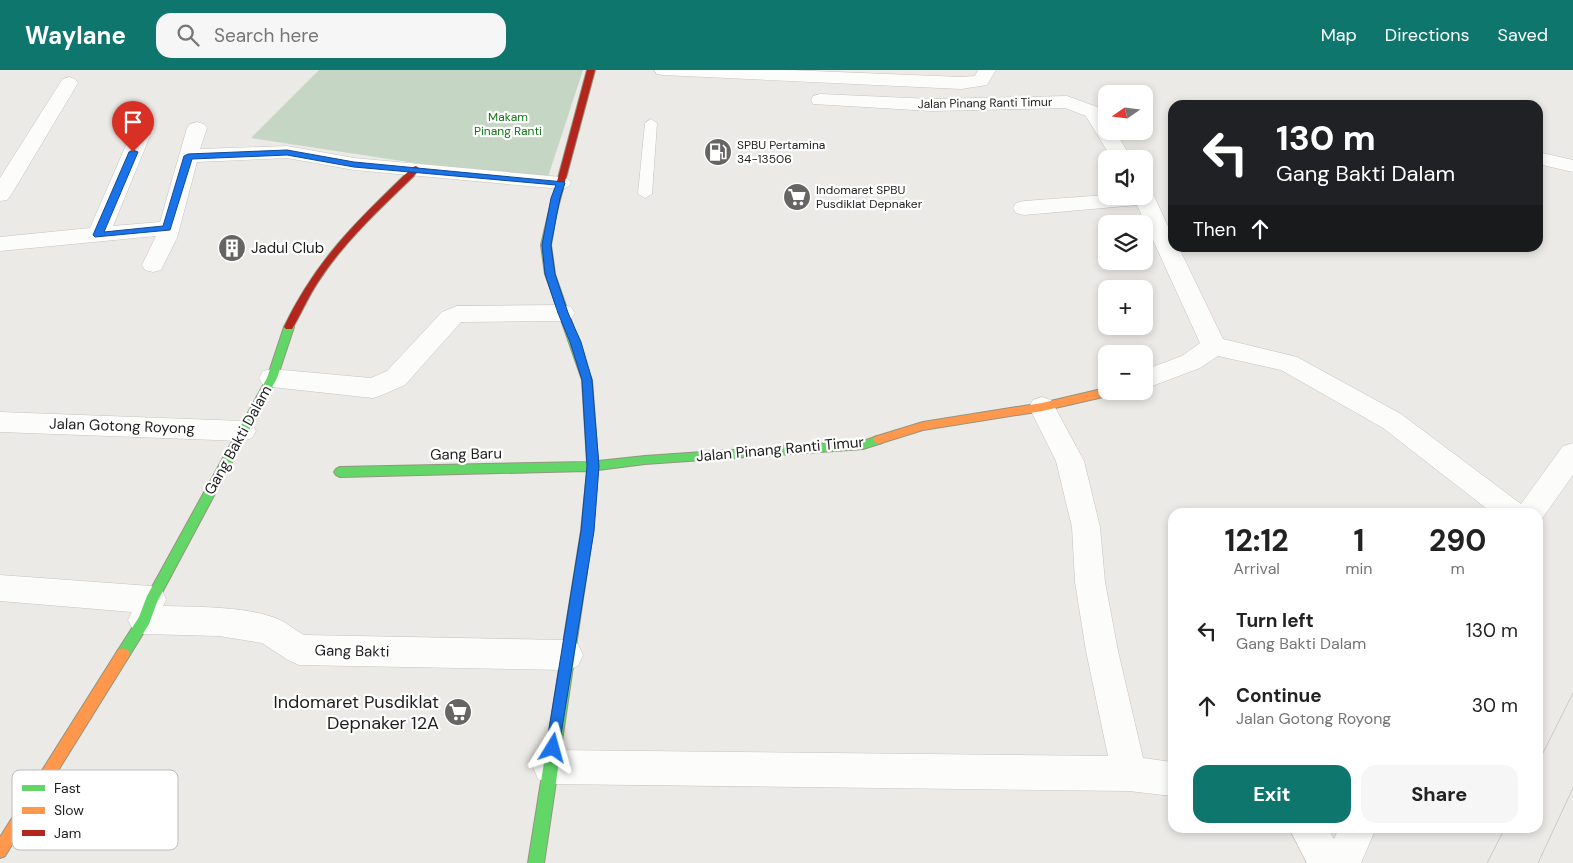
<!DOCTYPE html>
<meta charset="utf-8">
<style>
:root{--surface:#fff;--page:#f6f6f6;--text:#222;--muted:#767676;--accent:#0f766e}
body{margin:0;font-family:"DM Sans",sans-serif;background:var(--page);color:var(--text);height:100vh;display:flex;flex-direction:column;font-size:19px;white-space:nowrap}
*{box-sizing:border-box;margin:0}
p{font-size:16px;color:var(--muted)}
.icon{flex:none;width:28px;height:28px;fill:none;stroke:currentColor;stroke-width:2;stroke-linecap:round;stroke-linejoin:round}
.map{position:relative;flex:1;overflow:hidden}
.panel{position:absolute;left:1168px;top:438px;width:375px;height:325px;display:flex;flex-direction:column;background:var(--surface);border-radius:15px;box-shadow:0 2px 8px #0003}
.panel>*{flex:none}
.banner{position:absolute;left:1168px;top:30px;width:375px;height:152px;border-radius:15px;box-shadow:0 2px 8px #0003;background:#202124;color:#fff;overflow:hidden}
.needle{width:32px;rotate:256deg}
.fabs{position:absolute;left:1098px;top:15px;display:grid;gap:10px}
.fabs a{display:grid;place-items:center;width:55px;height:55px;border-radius:10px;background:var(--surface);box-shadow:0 2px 8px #0003;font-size:25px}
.pin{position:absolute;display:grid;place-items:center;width:42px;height:42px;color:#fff;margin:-51px -21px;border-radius:50% 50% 50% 0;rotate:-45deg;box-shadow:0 0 5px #0007}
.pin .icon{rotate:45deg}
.me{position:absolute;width:55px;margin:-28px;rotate:8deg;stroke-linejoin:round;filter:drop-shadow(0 0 4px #0008)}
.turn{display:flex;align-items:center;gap:18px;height:105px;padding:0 25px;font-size:22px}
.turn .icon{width:65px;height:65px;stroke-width:2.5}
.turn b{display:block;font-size:35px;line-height:42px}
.then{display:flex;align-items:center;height:48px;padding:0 25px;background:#0003;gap:10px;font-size:19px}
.eta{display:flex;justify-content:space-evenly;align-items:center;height:85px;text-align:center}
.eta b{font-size:30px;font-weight:700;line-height:35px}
.action{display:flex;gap:10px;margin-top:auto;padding:10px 25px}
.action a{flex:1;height:58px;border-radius:15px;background:var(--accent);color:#fff;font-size:20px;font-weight:700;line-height:58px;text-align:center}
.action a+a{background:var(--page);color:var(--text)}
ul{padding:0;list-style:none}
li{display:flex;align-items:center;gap:15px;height:75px;padding:0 25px}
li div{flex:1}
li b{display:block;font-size:19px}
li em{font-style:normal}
header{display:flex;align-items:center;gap:30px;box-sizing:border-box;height:70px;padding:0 25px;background:var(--accent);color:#fff}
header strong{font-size:24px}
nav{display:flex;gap:28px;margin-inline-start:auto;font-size:18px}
.search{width:350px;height:45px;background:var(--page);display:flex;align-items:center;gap:12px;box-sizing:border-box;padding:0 18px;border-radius:15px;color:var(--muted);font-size:19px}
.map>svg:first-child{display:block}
.cemetery{fill:#c6d6c5}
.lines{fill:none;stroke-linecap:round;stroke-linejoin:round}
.lane-casing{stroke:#c5c4c2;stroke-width:1}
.street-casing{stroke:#c5c4c2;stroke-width:1}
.fast-casing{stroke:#94957f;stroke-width:2}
.slow-casing{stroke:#94957f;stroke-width:2}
.jam-casing{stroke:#94957f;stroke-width:2}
.lane{fill:#fcfcfb;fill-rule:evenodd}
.street{fill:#fcfcfb;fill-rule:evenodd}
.fast{fill:#63d668;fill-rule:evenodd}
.slow{fill:#ff974d;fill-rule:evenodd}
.jam{fill:#b3261e;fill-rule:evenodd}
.tram{stroke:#cacac9;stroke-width:1}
.route{fill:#1a73e8;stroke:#114b97}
.labels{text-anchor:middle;stroke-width:4.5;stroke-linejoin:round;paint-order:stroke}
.far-street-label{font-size:12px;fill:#1e1e1e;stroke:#fff}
.far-park-label{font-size:12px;fill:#117716;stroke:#fff}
.far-poi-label{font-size:12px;fill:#1e1e1e;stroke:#fff;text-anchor:start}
.poi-label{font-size:15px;fill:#1e1e1e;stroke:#fff;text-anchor:start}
.street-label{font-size:15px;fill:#1e1e1e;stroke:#fff}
.near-poi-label{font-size:18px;fill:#1e1e1e;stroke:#fff;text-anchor:end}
.key{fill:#fff;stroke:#bcbcbc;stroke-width:1}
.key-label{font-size:14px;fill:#1e1e1e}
</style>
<header>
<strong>Waylane</strong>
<div class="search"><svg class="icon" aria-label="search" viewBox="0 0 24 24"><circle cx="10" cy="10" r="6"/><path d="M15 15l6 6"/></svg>Search here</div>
<nav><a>Map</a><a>Directions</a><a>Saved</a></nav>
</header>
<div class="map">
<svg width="1573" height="793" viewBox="0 0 1573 793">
<rect width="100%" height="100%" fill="#eceae6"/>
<path class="cemetery" d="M319,0H583L546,113L251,68Z"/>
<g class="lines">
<g class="lane-casing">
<path id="lane" d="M651,49L657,53L652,124L645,128L638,124L645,53Z"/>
</g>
<g class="street-casing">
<path id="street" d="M654,0H788L961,7L975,6L978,0H996L987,15L961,19L663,5L657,4Z
M69,7L75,9L78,13L11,125L7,130L0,131V108L60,13L63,9Z
M820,24L932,29L1067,26L1100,38L1106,48V61H1115L1132,89H1112L1086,46L1065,38L932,41L813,34L811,30L813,26Z
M197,52L204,54L207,58L200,79L287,76L354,88L561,107L568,109L571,113L568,117L561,119L354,100L287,88L197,92L177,168L161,200L153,202L145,200L142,195L156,166L0,181V167L90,158L130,66L133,62L140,60L147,62L150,66L113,156L160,152L187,58L190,54Z
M1538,82L1573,90V102L1538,94Z
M1144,120L1150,121L1154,126L1172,165V178H1179L1223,269L1297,287L1401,344L1521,434L1563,376L1573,373V405L1541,450L1538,452V442H1491L1383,358L1281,300L1218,286L1200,298L1144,319V300L1182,286L1200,273L1137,135L1024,145L1016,143L1013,138L1016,133L1024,131L1106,125V126H1144Z
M563,235L571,237L575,243L571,249L563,251L461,252L405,315L382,325L373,328L272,317L263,315L259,308L263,301L272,299L371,308L387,301L442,242L457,236Z
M1042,327L1051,330L1084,391L1100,457L1105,512L1118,581L1143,688L1172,692V726L1129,721L550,714L538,709L533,697L538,685L550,680L1108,686L1086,581L1075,512L1072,457L1056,391L1029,337L1033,330Z
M0,342L243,351L252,354L256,361L252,368L243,371L0,362Z
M0,505L151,516L162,520L166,530L163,536C197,537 246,536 278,549C287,553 295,560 304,565L567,570L578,574L583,585L578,596L567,600L299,595L288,590L262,573L219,566L144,564L133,560L128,550L132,542L0,531Z
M1289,758H1327L1334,769L1339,758H1376L1361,793H1307Z"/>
</g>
<g class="fast-casing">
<path id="fast" d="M552,142L556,145L551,175L555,204L592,310L598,391L645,386L863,371L878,366L883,370L882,373L863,379L645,394L598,400L593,461L544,793H528L581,461L587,401L340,407L336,405L334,402L336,399L340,397L587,392L582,310L545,204L541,175L548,145Z
M289,254L294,257L277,308L157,532L149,554L128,588L123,590L118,588L116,584L118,580L139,547L147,526L267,308L284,257Z"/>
</g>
<g class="slow-casing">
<path id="slow" d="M1106,318V321H1117L1112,325L1042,341L923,360L878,374L873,370L874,367L923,352L1042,333Z
M123,578L128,580L130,584L128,588L5,786L0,788V767L118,580Z"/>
</g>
<g class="jam-casing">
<path id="jam" d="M587,0H595L556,145L552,148L548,145Z
M416,96L420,99L419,101C383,136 345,170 318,212C308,227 301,244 292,259H286L284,257C317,188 359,149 413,97Z"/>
</g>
<use href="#lane" class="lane"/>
<use href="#street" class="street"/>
<use href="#fast" class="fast"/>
<use href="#slow" class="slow"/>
<use href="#jam" class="jam"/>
<path class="tram" d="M1538,693L1573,623
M1487,793L1505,758
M1538,793L1573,718"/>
</g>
<path class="route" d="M133,80L138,82L104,162L163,156L184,86L188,84L287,80L354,92L564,112L565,113L560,128L551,175L555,204L568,243L581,272L592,310L599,396L594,461L558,683L553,686L548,683L546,678L581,461L587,396L582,310L570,272L558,243L545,204L542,175L551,128L556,115L354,97L287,85L192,89L170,160L95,167L93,165L129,82Z"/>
<defs>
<g id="fuel-disc" transform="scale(1.4375)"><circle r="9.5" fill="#666564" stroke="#fff"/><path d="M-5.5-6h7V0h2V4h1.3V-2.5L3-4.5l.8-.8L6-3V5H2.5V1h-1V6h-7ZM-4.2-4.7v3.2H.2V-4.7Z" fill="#fff"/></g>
<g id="supermarket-disc" transform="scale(1.4375)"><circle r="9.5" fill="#666564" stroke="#fff"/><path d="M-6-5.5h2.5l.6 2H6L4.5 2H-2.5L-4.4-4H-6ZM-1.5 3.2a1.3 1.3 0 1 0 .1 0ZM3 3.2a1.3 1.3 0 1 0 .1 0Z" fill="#fff"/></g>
<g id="building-disc" transform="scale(1.4375)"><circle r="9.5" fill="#666564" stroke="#fff"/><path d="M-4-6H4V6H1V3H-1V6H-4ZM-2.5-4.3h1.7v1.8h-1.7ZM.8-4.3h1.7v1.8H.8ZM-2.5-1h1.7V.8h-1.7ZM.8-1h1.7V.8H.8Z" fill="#fff"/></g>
</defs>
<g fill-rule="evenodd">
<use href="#fuel-disc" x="718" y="82"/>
<use href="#supermarket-disc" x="797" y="127"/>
<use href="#building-disc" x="232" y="178"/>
<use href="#supermarket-disc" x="458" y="642"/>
</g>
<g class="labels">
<g class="far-street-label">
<text transform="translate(985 33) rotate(-1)" y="4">Jalan Pinang Ranti Timur</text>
</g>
<g class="far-park-label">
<text x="508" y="51">Makam<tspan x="508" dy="14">Pinang Ranti</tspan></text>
</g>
<g class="far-poi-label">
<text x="737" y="79">SPBU Pertamina<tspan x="737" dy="14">34-13506</tspan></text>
<text x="816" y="124">Indomaret SPBU<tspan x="816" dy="14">Pusdiklat Depnaker</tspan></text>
</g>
<g class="poi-label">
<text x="251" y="183">Jadul Club</text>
</g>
<g class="street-label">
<text transform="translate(122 356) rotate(2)" y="5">Jalan Gotong Royong</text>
<text transform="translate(238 370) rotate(-61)" y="5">Gang Bakti Dalam</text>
<text transform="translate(780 379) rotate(-5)" y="5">Jalan Pinang Ranti Timur</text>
<text transform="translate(466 384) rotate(-1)" y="5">Gang Baru</text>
<text transform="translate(352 581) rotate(1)" y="5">Gang Bakti</text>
</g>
<g class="near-poi-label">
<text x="439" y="638">Indomaret Pusdiklat<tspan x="439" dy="21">Depnaker 12A</tspan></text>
</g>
</g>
<rect x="12" y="700" width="166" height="80" rx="8" class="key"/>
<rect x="22" y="715" width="23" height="6" fill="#63d668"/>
<rect x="22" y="737" width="23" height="7" fill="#ff974d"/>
<rect x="22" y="760" width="23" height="6" fill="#b3261e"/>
<g class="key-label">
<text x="54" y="723">Fast</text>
<text x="54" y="745">Slow</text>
<text x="54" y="768">Jam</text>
</g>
</svg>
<div class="fabs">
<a><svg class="needle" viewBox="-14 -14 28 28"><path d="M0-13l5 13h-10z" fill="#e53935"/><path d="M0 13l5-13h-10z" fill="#767676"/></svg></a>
<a><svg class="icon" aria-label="sound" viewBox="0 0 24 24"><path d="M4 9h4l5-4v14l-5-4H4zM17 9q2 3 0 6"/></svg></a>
<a><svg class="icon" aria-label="layers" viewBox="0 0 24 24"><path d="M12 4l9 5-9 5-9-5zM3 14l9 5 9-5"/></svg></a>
<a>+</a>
<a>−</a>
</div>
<div class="pin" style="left:133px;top:82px;background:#d93025"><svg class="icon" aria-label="arrive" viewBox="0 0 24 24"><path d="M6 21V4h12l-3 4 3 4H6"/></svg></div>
<svg class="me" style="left:553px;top:678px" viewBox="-20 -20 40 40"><path d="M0-17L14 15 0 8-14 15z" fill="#1a73e8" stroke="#fff" stroke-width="4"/></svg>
<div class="banner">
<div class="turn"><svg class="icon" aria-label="left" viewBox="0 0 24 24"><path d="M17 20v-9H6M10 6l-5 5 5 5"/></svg><div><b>130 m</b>Gang Bakti Dalam</div></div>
<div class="then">Then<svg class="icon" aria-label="ahead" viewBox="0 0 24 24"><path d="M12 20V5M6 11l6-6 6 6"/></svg></div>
</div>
<section class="panel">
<div class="eta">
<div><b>12:12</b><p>Arrival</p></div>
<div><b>1</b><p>min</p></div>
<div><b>290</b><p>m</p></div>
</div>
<ul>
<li><svg class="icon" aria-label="left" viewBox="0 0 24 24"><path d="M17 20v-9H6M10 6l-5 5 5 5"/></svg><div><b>Turn left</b><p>Gang Bakti Dalam</p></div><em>130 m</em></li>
<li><svg class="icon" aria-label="ahead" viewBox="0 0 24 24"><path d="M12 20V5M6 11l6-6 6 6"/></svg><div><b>Continue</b><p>Jalan Gotong Royong</p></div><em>30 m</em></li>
</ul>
<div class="action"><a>Exit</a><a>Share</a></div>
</section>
</div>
